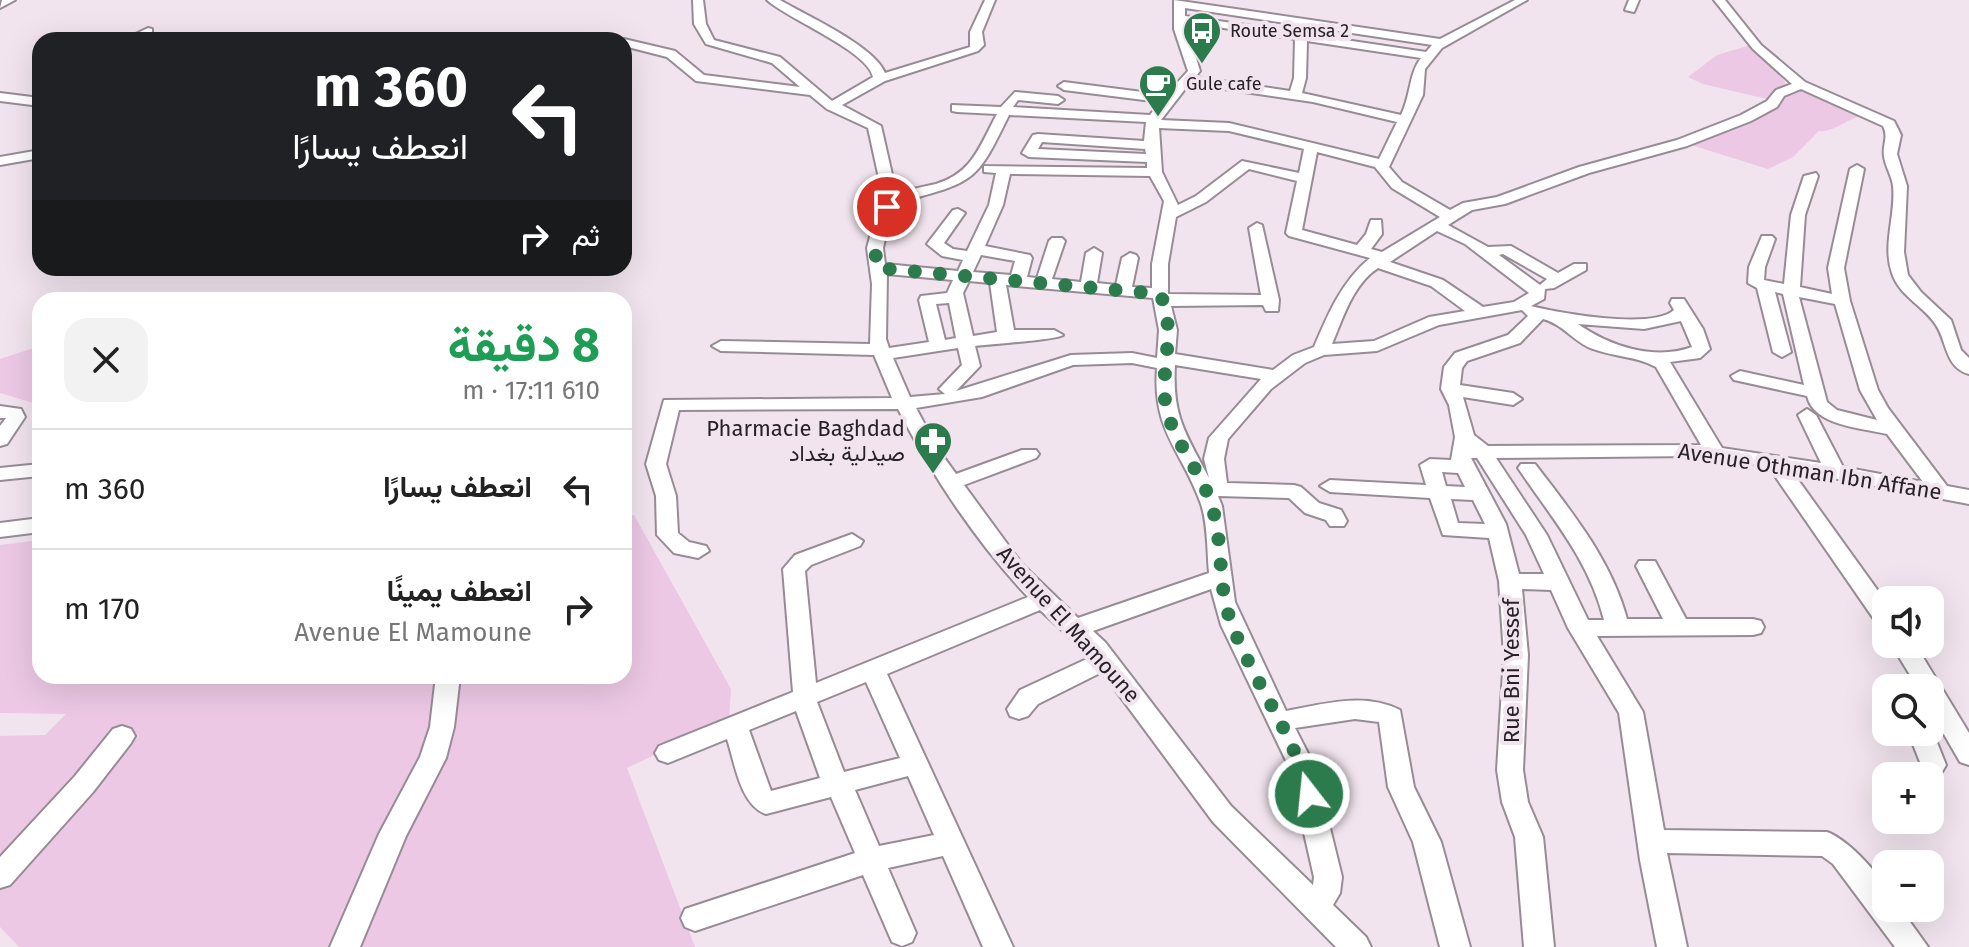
<!DOCTYPE html>
<html lang="ar">
<meta charset="utf-8">
<style>
:root{--surface:#fff;--page:#f2f2f2;--text:#222;--muted:#767676;--line:#e0e0e0}
body{margin:0;font-family:"Fira Sans",Vazirmatn,sans-serif;background:var(--page);color:var(--text);direction:rtl;height:100vh;display:flex;flex-direction:column;font-size:30px;white-space:nowrap}
*{box-sizing:border-box;margin:0}
p{font-size:26px;color:var(--muted)}
.icon{flex:none;width:44px;height:44px;fill:none;stroke:currentColor;stroke-width:2;stroke-linecap:round;stroke-linejoin:round}
.map{position:relative;flex:1;overflow:hidden;direction:ltr}
.drawer{position:absolute;left:32px;top:292px;width:600px;height:392px;display:flex;flex-direction:column;background:var(--surface);border-radius:24px;box-shadow:0 8px 32px #0002;direction:rtl}
.drawer>*{flex:none}
.banner{position:absolute;left:32px;top:32px;width:600px;height:244px;border-radius:24px;box-shadow:0 8px 32px #0002;direction:rtl;background:#202124;color:#fff;overflow:hidden}
.buttons{position:absolute;left:1872px;top:586px;display:grid;gap:16px}
.buttons a{display:grid;place-items:center;width:72px;height:72px;border-radius:16px;background:var(--surface);box-shadow:0 8px 32px #0002;font-size:40px}
.pin{position:absolute;display:grid;place-items:center;width:68px;height:68px;color:#fff;margin:-34px;border:4px solid #fff;border-radius:50%;box-shadow:0 2px 8px #0007}
.me{position:absolute;width:88px;margin:-44px;rotate:344deg;stroke-linejoin:round;filter:drop-shadow(0 0 6px #0008)}
.turn{display:flex;align-items:center;gap:28px;height:168px;padding:0 32px;font-size:36px}
.turn .icon{width:104px;height:104px;stroke-width:2.5}
.turn b{display:block;font-size:56px;line-height:68px}
.then{display:flex;align-items:center;height:76px;padding:0 32px;background:#0003;gap:16px;font-size:30px}
.round{display:grid;place-items:center;flex:none;width:84px;height:84px;border-radius:24px;background:var(--page)}
.summary{display:flex;align-items:center;justify-content:space-between;height:136px;padding:0 32px}
h1{font-size:48px;font-weight:700;line-height:60px;color:#1e9e55}
ul{padding:0;list-style:none}
li{display:flex;align-items:center;gap:24px;height:120px;padding:0 32px;border-top:2px solid var(--line)}
li div{flex:1}
li b{display:block;font-size:30px}
li em{font-style:normal}
.map>svg:first-child{display:block}
.green{fill:#ecc8e4}
.lines{fill:none;stroke-linecap:round;stroke-linejoin:round}
.minor-casing{stroke:#978c95;stroke-width:4}
.minor{fill:#fff;fill-rule:evenodd}
.route{stroke:#2c7b4c;stroke-width:14;stroke-dasharray:0 25.2}
.labels{text-anchor:middle;stroke-width:8;stroke-linejoin:round;paint-order:stroke}
.far-poi-label{font-size:18px;fill:#272226;stroke:#f1e4ee;text-anchor:start}
.poi-label{font-size:22px;fill:#272226;stroke:#f1e4ee;text-anchor:end}
.street-label{font-size:22px;fill:#272226;stroke:#f1e4ee}
</style>
<div class="map">
<svg width="1969" height="947" viewBox="0 0 1969 947">
<rect width="100%" height="100%" fill="#f1e4ee"/>
<path class="green" d="M1747,46H1753L1775,66L1786,84L1767,99L1703,84L1688,77L1717,55Z
M1802,88L1865,115C1847,118 1836,132 1819,131L1793,157L1768,169L1691,145L1779,106L1781,97Z
M40,346V405L0,393V359Z
M624,515H634L731,689L729,719L627,768L695,947H19L0,927V736L45,735L66,714L0,713V545L40,540V676H624Z"/>
<g class="lines">
<g class="minor-casing">
<path id="minor" d="M2,0H15L0,8Z
M693,0H703L706,24L714,40L780,57L832,101L873,77C868,51 788,19 767,0H780C805,15 875,46 885,73L970,47V32L985,0H995L982,32L984,45L978,51L885,81L842,105L881,126L896,192L883,248L885,264L958,271L963,260L942,256L927,244L953,210L958,209L965,213L944,243L953,249L967,251L989,205L996,173L984,172V166L1147,168V162L1029,157L1022,153L1033,135L1038,134L1144,141L1146,122L1009,115C978,178 977,182 907,200L900,196C909,188 924,187 936,184C973,173 980,145 997,114L957,112L952,111V105L1001,107L1015,92L1058,96L1064,100L1058,104L1018,100L1013,107L1150,115L1160,102L1064,90L1058,86L1064,82L1166,95L1188,71L1174,29V0L1440,39L1515,0H1527L1442,48L1425,69L1423,95L1389,167L1402,182L1450,210L1463,203L1497,197L1579,167L1677,140L1741,115L1767,101L1776,90L1792,84L1753,49L1714,0H1725L1761,45L1805,82L1894,121L1901,135L1897,154L1907,186L1904,252L1908,275L1921,292L1951,320L1961,350L1969,358V374C1945,368 1947,341 1936,325C1924,306 1899,296 1892,273C1882,245 1896,215 1893,186C1892,176 1885,166 1884,156C1882,145 1889,138 1883,126L1801,89L1784,96L1777,107L1751,121L1687,146L1589,173L1505,204L1472,210L1448,225L1488,247L1511,246L1558,273L1574,264H1586V270L1554,288L1545,289L1544,299L1531,306C1559,313 1652,330 1674,310L1670,303L1672,299H1684L1703,329L1710,349L1700,358L1670,362L1722,448L1821,463L1798,415L1807,409L1816,415L1843,467L1923,482L1887,434C1862,428 1814,426 1807,396L1734,380L1731,376L1740,371L1804,385L1783,294L1775,292L1791,352L1782,357L1773,352L1757,288L1748,283L1749,267L1762,236H1772L1775,239L1765,267L1764,280L1784,284L1791,215L1804,176L1816,173L1818,176L1805,215L1800,287L1832,294L1828,268L1850,169L1857,165L1864,169L1844,268L1850,301L1878,390L1888,408L1947,486L1969,490V504L1791,470L1886,602V627L1878,625L1768,466L1694,456L1496,458L1547,535L1588,620H1604C1589,560 1551,517 1518,468L1521,464H1535C1572,512 1611,560 1627,619H1663L1636,566L1639,561H1655L1686,619H1753L1761,621L1764,627L1761,633L1753,635L1597,636L1643,712L1664,830L1827,832C1846,839 1877,870 1885,889C1887,894 1886,903 1886,908H1900L1928,947H1895L1833,864L1822,856L1667,853L1687,947H1657L1640,860L1619,713L1568,628L1551,590L1522,589L1528,655L1523,770L1528,802L1543,837L1554,947H1524L1515,837L1502,802L1497,770L1504,655L1499,581L1489,538L1443,535L1430,498L1330,492L1320,486L1330,480L1426,485L1420,465L1430,459L1451,460L1455,437L1449,405L1441,389L1444,367L1455,353L1508,335L1528,316L1522,310L1439,325L1377,351L1324,355L1305,363L1271,389L1228,439L1224,459L1227,483L1294,485L1301,487L1319,503L1341,510L1347,521L1344,526H1330L1326,520L1305,513L1289,498L1218,496L1222,506L1235,602L1286,711C1324,704 1364,692 1400,710L1414,787L1441,842L1470,947H1440L1413,842L1388,787L1379,722L1355,719L1295,728L1315,767L1342,877L1340,893L1333,905L1366,937L1371,947H1336L1213,822L1102,672L1038,704L1028,716L1019,719L1010,716L1007,709L1020,690L1091,657L1040,610L887,674L1013,947H983L943,856L888,868L916,933L912,942L902,946L892,942L863,875L695,931L685,927L681,918L685,909L855,853L831,797L766,814C740,805 735,763 727,739L668,763L659,760L655,753L659,746L793,692L783,569L795,555L852,534L863,541L860,546L811,565L805,571L816,683L1028,597C976,542 932,475 898,409L679,410L666,464L676,496L678,533L689,542L706,546L709,551L698,558L674,553L657,535L656,496L646,464L664,400L892,398L874,355L721,351L712,346L721,341L870,344L872,284L867,248L882,192L868,128L827,109L810,95L696,81L667,57L624,46V40H620L624,39L675,51L704,75L800,87L772,63L706,44L694,24ZM1185,8L1432,45L1426,52L1185,16ZM1185,22L1295,39L1294,78L1290,91L1195,77L1200,71ZM1307,41L1421,58C1409,73 1411,95 1401,115L1302,93L1306,78ZM1189,84L1313,102L1397,122L1379,159L1229,123L1161,120ZM1159,128L1229,131L1304,149L1299,173L1242,161L1196,196L1178,205L1162,172ZM1042,142L1145,149L1146,154L1038,149ZM1317,152L1375,167L1392,188L1440,217L1382,252L1371,249L1382,234L1381,220H1371L1366,234L1357,245L1302,230ZM1249,169L1297,181L1286,233L1289,236L1370,258C1342,281 1328,314 1314,347L1293,355L1273,370L1175,354L1177,330L1171,306L1263,305L1266,311H1278L1279,300L1262,225L1257,223L1249,228L1261,295L1168,294V264L1176,217L1206,202ZM1010,174L1150,176L1164,201L1152,264V288L1132,287L1138,258L1136,255L1130,253L1122,258L1116,285L1097,283L1102,253L1094,248L1086,253L1081,282L1052,279L1065,241L1062,238H1052L1049,241L1037,278L1027,277L1032,258L1030,255L985,246L1003,205ZM1437,231L1465,244L1529,293L1514,302L1483,307L1443,280L1390,262ZM1503,254L1547,279L1540,285L1499,255ZM981,255L1015,261L1011,275L973,272ZM1378,268L1431,286L1465,311L1429,317L1374,341L1332,344C1343,318 1353,284 1378,268ZM887,274L953,280L947,293L921,296L919,300L929,342L889,348L886,339ZM969,281L990,283L997,332L973,336L963,293ZM1006,285L1153,298L1159,330L1157,358L1132,353L1071,355L956,391L980,366L975,346C991,344 1056,340 1063,335L1054,330H1014ZM1799,297L1835,304L1860,390L1877,420L1837,410L1827,402ZM949,303L956,338L945,340L936,304ZM1543,319C1563,324 1575,343 1593,349C1614,357 1637,356 1656,367L1701,445L1488,446L1474,435L1463,397L1513,405L1522,399L1513,393L1460,385L1462,368L1467,361L1520,343ZM1681,321L1692,347C1654,361 1609,346 1578,324L1644,329ZM958,348L962,365L939,389L945,394L910,397L893,358ZM1132,363L1157,368C1152,432 1182,450 1201,504C1208,525 1207,552 1209,573L1078,618L1022,564L964,485L1036,458L1039,454L1036,450H1022L956,474L938,449L916,408L982,397L1073,365ZM1175,365L1261,379L1209,438L1204,459L1209,478C1186,434 1172,417 1175,365ZM1471,458H1477L1526,535L1544,574H1519L1506,524ZM1442,472L1458,473L1465,487L1446,486ZM1451,499L1473,500L1485,524L1458,523ZM1211,589L1221,625L1289,767L1314,877L1313,885L1231,806L1105,642L1093,631ZM866,682L900,758L844,772L817,702ZM796,711L820,778L771,791L749,730ZM908,776L934,835L879,846L855,790Z
M1629,0H1639L1634,12L1625,10Z
M148,28L152,29V33L138,40H123Z
M380,37H444L450,40H374Z
M0,93L40,98V106L0,101Z
M40,150V158L0,165V157Z
M0,406L21,409L25,417L7,444L0,446V426L6,418H0Z
M40,464V476L0,480V468Z
M40,518V532L0,537V523Z
M1891,644H1915L1969,733V765L1960,762L1930,710V688H1918Z
M436,676H460L454,727L446,758L406,836L360,947H330L379,834L420,757L430,727Z
M1930,725L1946,765L1942,772L1933,775L1924,772L1908,732H1930Z
M122,726L131,729L135,736L131,743L93,792L10,885L0,888V857L75,776L113,729Z"/>
</g>
<use href="#minor" class="minor"/>
</g>
<g class="lines">
<path class="route" d="M887,207L875,248L877,268L1160,294C1179,333 1156,376 1168,415C1179,450 1206,478 1214,514C1223,549 1218,588 1231,622C1253,682 1293,731 1309,794"/>
</g>
<defs>
<g id="bus-pin" transform="scale(2)"><path d="M0 17L-7.5 6A9.5 9.5 0 1 1 7.5 6Z" fill="#2c7b4c" stroke="#f1e4ee"/><path d="M-5-6H5V4H4V6H2V4H-2V6H-4V4H-5ZM-3.5-4V0h7V-4ZM-3.5 1.2v1.5H-2V1.2ZM2 1.2v1.5H3.5V1.2Z" fill="#fff"/></g>
<g id="cafe-pin" transform="scale(2)"><path d="M0 17L-7.5 6A9.5 9.5 0 1 1 7.5 6Z" fill="#2c7b4c" stroke="#f1e4ee"/><path d="M-5.5-4.5H6V0H3Q3 3.5 0 3.5H-2.5Q-5.5 3.5-5.5 0ZM3-3.2v2h1.7v-2ZM-6 4.5H4V6H-6Z" fill="#fff"/></g>
<g id="pharmacy-pin" transform="scale(2)"><path d="M0 17L-7.5 6A9.5 9.5 0 1 1 7.5 6Z" fill="#2c7b4c" stroke="#f1e4ee"/><path d="M-2-6h4v4h4v4h-4v4h-4v-4h-4v-4h4Z" fill="#fff"/></g>
</defs>
<g fill-rule="evenodd">
<use href="#bus-pin" x="1202" y="31"/>
<use href="#cafe-pin" x="1158" y="84"/>
<use href="#pharmacy-pin" x="933" y="441"/>
</g>
<g class="labels">
<g class="far-poi-label">
<text x="1230" y="37">Route Semsa 2</text>
<text x="1186" y="90">Gule cafe</text>
</g>
<g class="poi-label">
<text x="905" y="436">Pharmacie Baghdad<tspan x="905" dy="25">صيدلية بغداد</tspan></text>
</g>
<g class="street-label">
<text transform="translate(1810 471) rotate(9)" y="8">Avenue Othman Ibn Affane</text>
<text transform="translate(1069 624) rotate(48)" y="8">Avenue El Mamoune</text>
<text transform="translate(1511 671) rotate(-90)" y="8">Rue Bni Yessef</text>
</g>
</g>
</svg>
<div class="buttons">
<a><svg class="icon" aria-label="sound" viewBox="0 0 24 24"><path d="M4 9h4l5-4v14l-5-4H4zM17 9q2 3 0 6"/></svg></a>
<a><svg class="icon" aria-label="search" viewBox="0 0 24 24"><circle cx="10" cy="10" r="6"/><path d="M15 15l6 6"/></svg></a>
<a>+</a>
<a>−</a>
</div>
<div class="pin" style="left:887px;top:207px;background:#d93025"><svg class="icon" aria-label="arrive" viewBox="0 0 24 24"><path d="M6 21V4h12l-3 4 3 4H6"/></svg></div>
<svg class="me" style="left:1309px;top:794px" viewBox="-20 -20 40 40"><circle r="17" fill="#2c7b4c" stroke="#fff" stroke-width="3"/><path d="M0-11L8 9 0 5-8 9z" fill="#fff"/></svg>
<div class="banner">
<div class="turn"><svg class="icon" aria-label="left" viewBox="0 0 24 24"><path d="M17 20v-9H6M10 6l-5 5 5 5"/></svg><div><b>360 m</b>انعطف يسارًا</div></div>
<div class="then">ثم<svg class="icon" aria-label="right" viewBox="0 0 24 24"><path d="M7 20v-9h11M14 6l5 5-5 5"/></svg></div>
</div>
<section class="drawer">
<div class="summary"><div><h1>8 دقيقة</h1><p>610 m · 17:11</p></div><a class="round"><svg class="icon" aria-label="close" viewBox="0 0 24 24"><path d="M6 6l12 12M18 6L6 18"/></svg></a></div>
<ul>
<li><svg class="icon" aria-label="left" viewBox="0 0 24 24"><path d="M17 20v-9H6M10 6l-5 5 5 5"/></svg><div><b>انعطف يسارًا</b></div><em>360 m</em></li>
<li><svg class="icon" aria-label="right" viewBox="0 0 24 24"><path d="M7 20v-9h11M14 6l5 5-5 5"/></svg><div><b>انعطف يمينًا</b><p>Avenue El Mamoune</p></div><em>170 m</em></li>
</ul>
</section>
</div>
